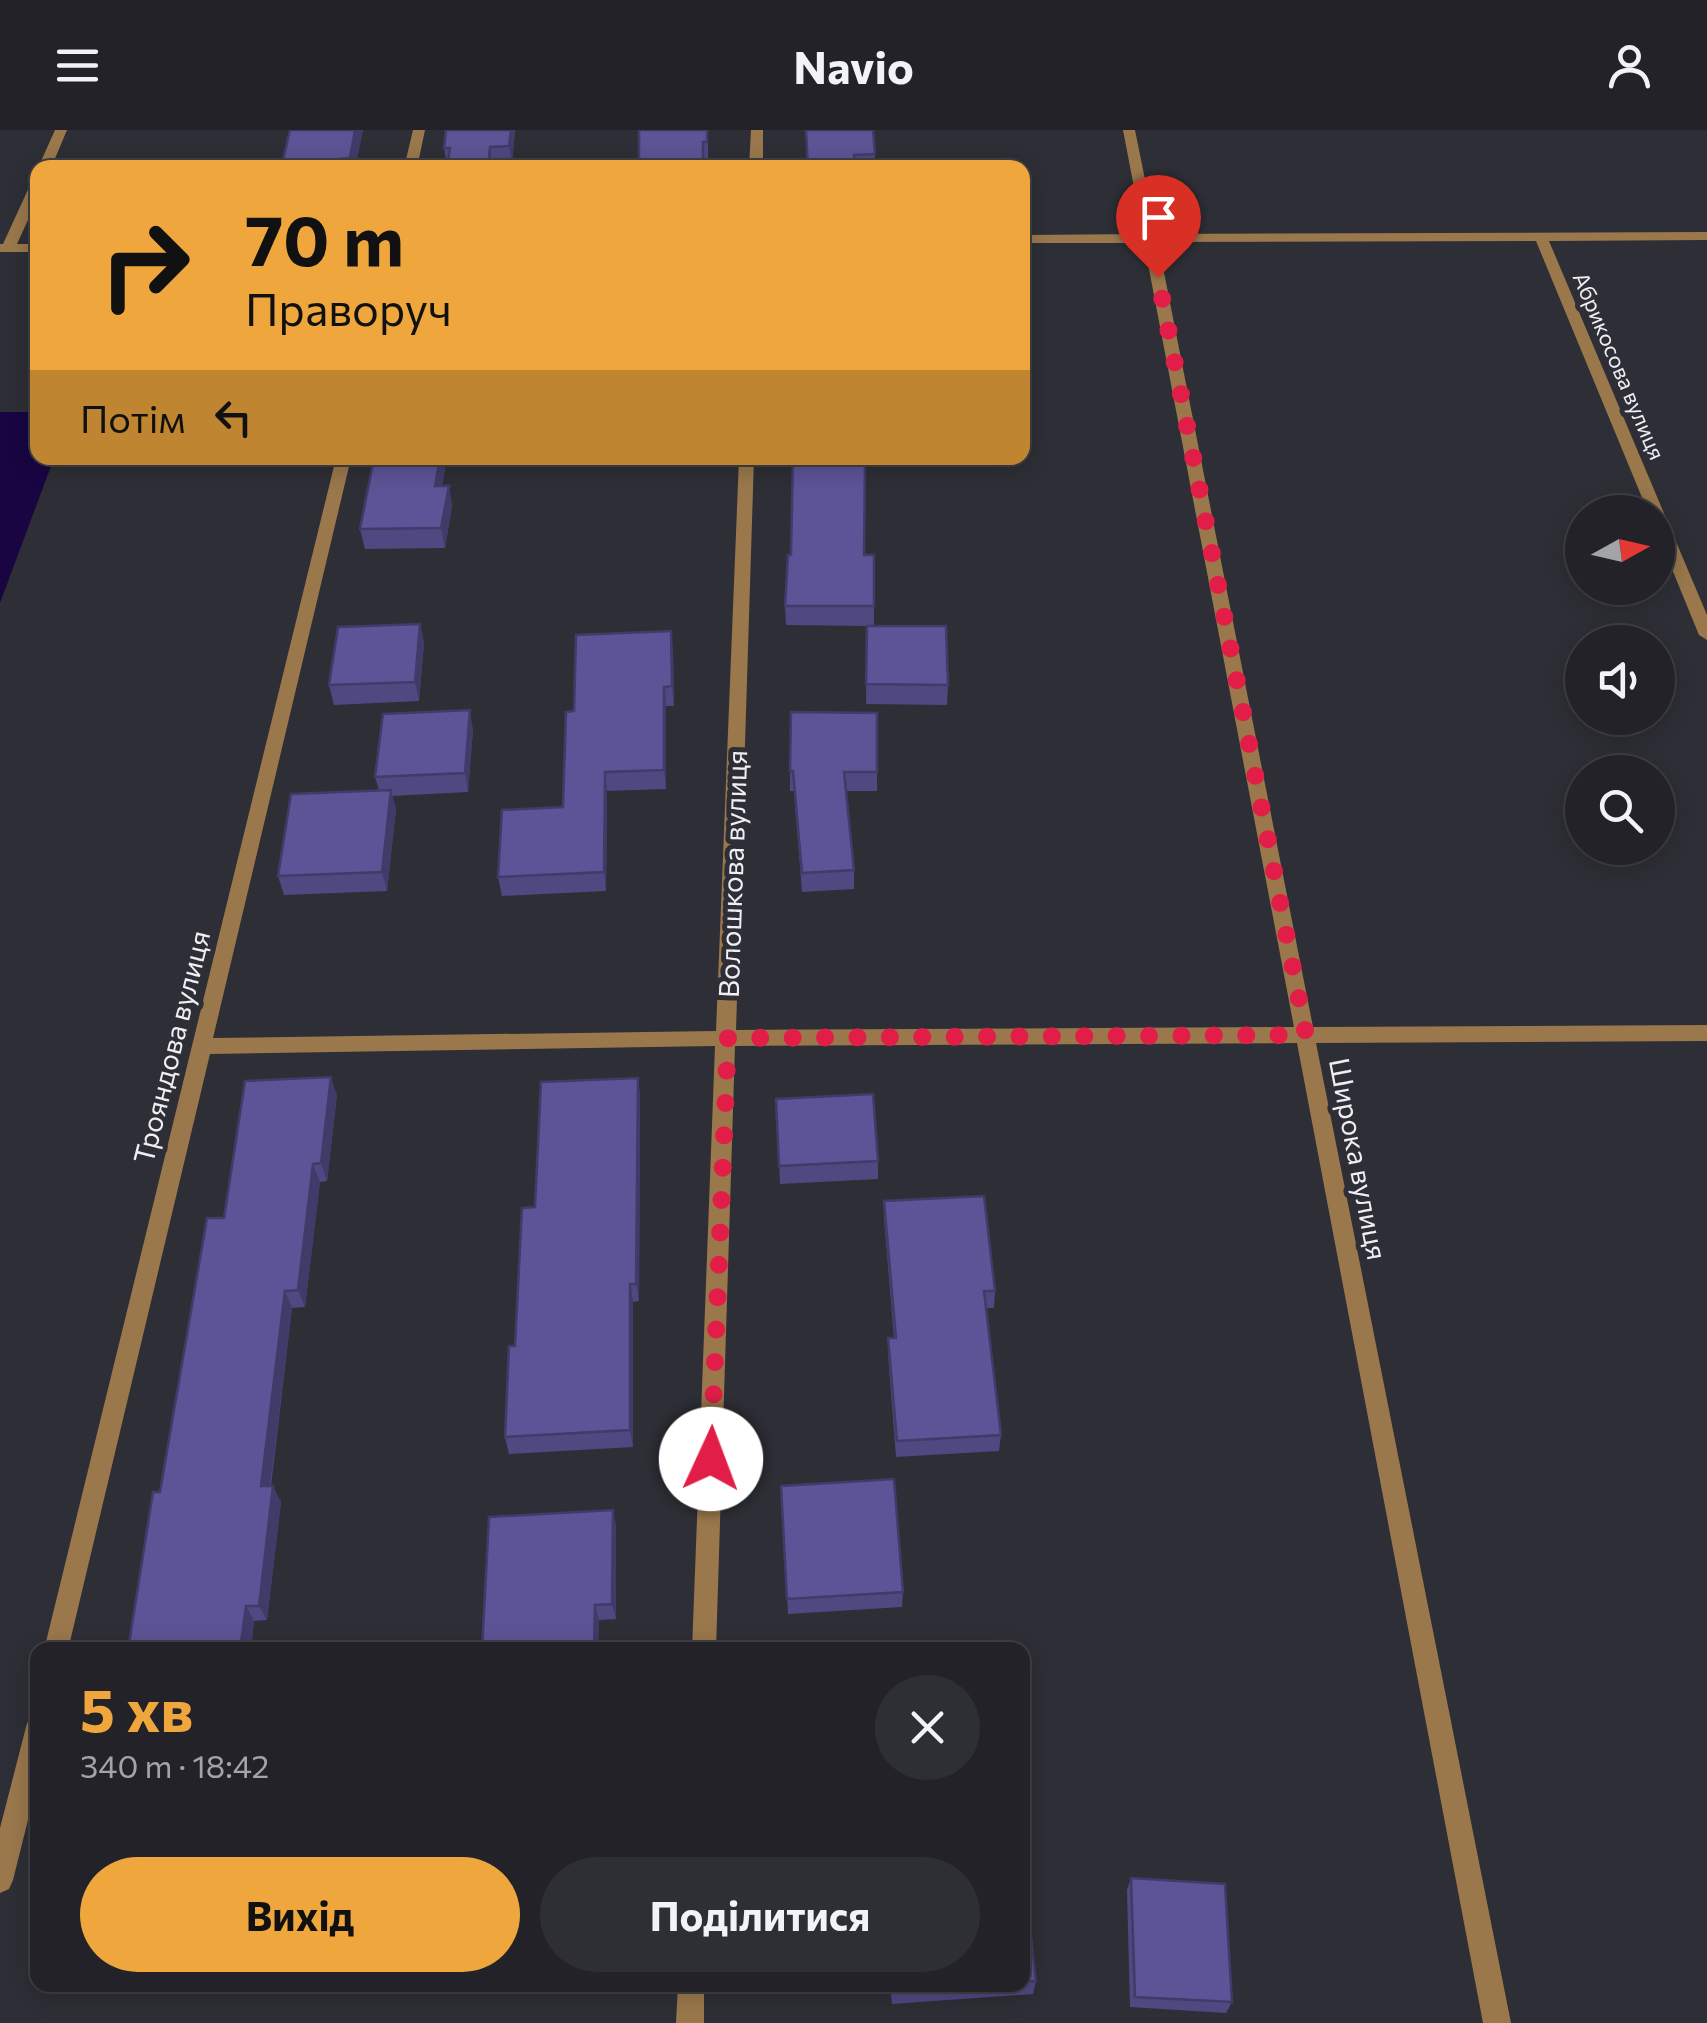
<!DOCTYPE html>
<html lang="uk">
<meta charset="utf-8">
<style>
:root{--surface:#222228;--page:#2e2f34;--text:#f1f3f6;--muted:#a2a4a8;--line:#3f3f45;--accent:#efa73d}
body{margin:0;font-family:Commissioner,sans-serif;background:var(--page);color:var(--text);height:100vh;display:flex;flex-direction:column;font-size:38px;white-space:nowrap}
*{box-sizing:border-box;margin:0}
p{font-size:32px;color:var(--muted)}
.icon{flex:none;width:55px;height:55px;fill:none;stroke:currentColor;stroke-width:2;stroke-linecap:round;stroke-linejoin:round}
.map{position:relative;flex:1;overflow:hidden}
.sheet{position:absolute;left:30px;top:1512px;width:1000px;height:350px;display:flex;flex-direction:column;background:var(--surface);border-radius:20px;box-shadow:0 5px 25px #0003,0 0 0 2px var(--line)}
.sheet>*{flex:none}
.banner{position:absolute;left:30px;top:30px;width:1000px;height:305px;border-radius:20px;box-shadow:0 5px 25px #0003,0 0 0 2px var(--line);background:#efa73d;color:#111;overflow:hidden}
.needle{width:65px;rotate:82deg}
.fabs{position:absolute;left:1565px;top:365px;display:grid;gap:20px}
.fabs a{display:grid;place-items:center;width:110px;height:110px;border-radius:50%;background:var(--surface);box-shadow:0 5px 25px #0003,0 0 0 2px var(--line);font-size:50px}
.pin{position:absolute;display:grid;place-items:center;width:85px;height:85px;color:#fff;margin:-102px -42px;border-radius:50% 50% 50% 0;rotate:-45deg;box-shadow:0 0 10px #0007}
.pin .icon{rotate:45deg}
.me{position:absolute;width:110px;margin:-55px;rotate:2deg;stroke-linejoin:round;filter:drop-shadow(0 0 8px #0008)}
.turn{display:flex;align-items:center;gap:35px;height:210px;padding:0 50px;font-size:45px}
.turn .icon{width:130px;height:130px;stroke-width:2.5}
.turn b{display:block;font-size:70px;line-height:85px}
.then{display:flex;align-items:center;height:95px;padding:0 50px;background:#0003;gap:20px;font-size:38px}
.round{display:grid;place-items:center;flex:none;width:105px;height:105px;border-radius:52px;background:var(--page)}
.headline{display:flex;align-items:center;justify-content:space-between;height:170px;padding:0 50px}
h1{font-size:60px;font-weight:700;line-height:75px;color:var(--accent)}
.primary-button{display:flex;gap:20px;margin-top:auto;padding:20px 50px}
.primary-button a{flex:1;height:115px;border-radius:60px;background:var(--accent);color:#111;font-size:40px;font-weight:700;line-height:115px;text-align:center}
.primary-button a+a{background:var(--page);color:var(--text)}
header{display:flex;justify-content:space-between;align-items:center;height:130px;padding:0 50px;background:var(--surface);font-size:45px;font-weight:700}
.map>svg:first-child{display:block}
.water{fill:#180542}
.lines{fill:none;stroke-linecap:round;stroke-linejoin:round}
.minor{fill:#9a784c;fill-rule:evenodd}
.wall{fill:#4f4881}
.shaded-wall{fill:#403b69}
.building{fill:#5c5496;stroke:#403b69;stroke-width:2.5}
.route{stroke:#e11d48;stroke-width:18;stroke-dasharray:0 32.4}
.labels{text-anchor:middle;stroke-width:10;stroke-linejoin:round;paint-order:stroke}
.far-street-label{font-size:22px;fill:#efeef4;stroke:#2e2e36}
.street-label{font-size:28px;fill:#efeef4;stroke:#2e2e36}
</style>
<header><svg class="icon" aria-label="menu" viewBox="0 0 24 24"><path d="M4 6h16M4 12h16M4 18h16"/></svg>Navio<svg class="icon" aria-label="person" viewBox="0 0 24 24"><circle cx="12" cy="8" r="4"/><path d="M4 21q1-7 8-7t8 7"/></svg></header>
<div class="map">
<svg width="1707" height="1893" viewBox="0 0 1707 1893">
<rect width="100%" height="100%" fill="#2e2e36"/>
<path class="water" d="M0,282H37L38,328H54L0,473Z"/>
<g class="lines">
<path class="minor" d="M55,0H67L51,38H38Z
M413,0H425L417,38H404Z
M751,0H763V38H749Z
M1123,0H1135L1156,104L1707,102V110L1549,111L1707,485V510L1699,505L1658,405V382H1648L1536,111L1158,112L1313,897L1707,895V911L1316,913L1511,1893H1483L1297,913L735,916L716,1520H692L715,916L210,924L68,1520H44L336,328H351L213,908L716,901L739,328H754L736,900L1294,897L1144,113H1022V105L1143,104Z
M38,49V68L17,114H38V122H0V114H3L31,53Z
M38,1585V1650L13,1750L9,1759L0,1763V1698L26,1597L29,1588Z
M678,1855H704V1893H676Z"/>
</g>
<path class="wall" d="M363,0L355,38H284L283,30Z
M446,0H515L512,33L447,35L444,18Z
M639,0H708V31H704Z
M806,0L875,24V38H807Z
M374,328H447L442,356H449L452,376L445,418L365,419L360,399Z
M864,425H874V496L948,555L947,575L866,574L867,496L786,495L785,476Z
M420,494L424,513L419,571L334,575L329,555Z
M673,521L674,576H666V659L607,661L606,761L502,766L498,747L563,677L574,581Z
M877,583V661H846L854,740V759L802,762L794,661H790V641Z
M473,600L468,662L392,666L396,679L387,761L284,765L278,746L379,660L375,647Z
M638,948L640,966L639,1171L633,1172V1317L509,1324L505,1307L515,1216L535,1077Z
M337,965L327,1051L320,1052L305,1177L292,1178L271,1356L281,1372L267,1490L254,1491L251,1520H128L160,1362L224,1088Z
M776,969L878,1031V1049L780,1054Z
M884,1071L995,1161L994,1178H986L1001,1305L999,1321L896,1327L888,1225V1208H894L884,1089Z
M781,1356L903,1462L902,1477L788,1484Z
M616,1395V1489L599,1490L598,1520H482Z
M1022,1729L1036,1851L1033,1864L892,1874L890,1855H1022Z
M1131,1748L1232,1872L1226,1883L1130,1877L1127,1760Z
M40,1855H143L48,1861Z"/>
<path class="shaded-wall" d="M355,0H363L355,38H352L350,28Z
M511,0H515L512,33L509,16Z
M490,17L492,38H488Z
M440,328H447L438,376L435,356Z
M449,356L452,376L445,418L441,398Z
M420,494L424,513L419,571L415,552Z
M671,501L673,521L674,576L672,556Z
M664,557L666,576V659L664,640Z
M470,580L473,600L468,662L465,643Z
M605,642L607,661L606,761L604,742Z
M391,660L396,679L387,761L382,742Z
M331,947L337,965L327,1051L321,1033Z
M638,948L640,966L639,1171L636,1154Z
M313,1034L320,1052L305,1177L298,1160Z
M630,1154L633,1172V1317L630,1300Z
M285,1161L292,1178L268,1372L261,1356Z
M273,1356L281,1372L267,1490L259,1476Z
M613,1380L616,1395V1489L612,1474Z
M595,1475L599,1490L598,1520H594Z
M246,1476L254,1491L251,1520H240Z"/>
<path class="building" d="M290,0H355L350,28L340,29L338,38H286L288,30H283Z
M446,0H511L509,16L490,17L488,38H447L450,18H444Z
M639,0H707V12H703V38H639Z
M806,0H873L875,24L854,25L855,38H808Z
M374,328H440L435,356H449L441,398L360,399Z
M793,328H865L864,425H874V476H785L788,425H791Z
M420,494L415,552L329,555L338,497Z
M867,496H946L948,555L866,554Z
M671,501L672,556L664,557V640L605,642L604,742L498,747L502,680L563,677L566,582L574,581L576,505Z
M470,580L465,643L375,647L383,584Z
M791,582L877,583V642H844L854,740L802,743L793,641H790Z
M391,660L382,742L278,746L291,664Z
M331,947L321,1033L313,1034L298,1160L285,1161L261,1356H273L259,1476H246L240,1520H128L153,1362H160L207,1088H224L245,951Z
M638,948L636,1154H630V1300L505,1307L509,1216H515L522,1078L535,1077L541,952Z
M873,964L878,1031L779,1036L776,969Z
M984,1066L995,1161H984L1001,1305L897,1311L888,1208H896L884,1071Z
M894,1349L903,1462L787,1469L781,1356Z
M613,1380L612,1474L595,1475L594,1520H482L489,1387Z
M1005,1517L1006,1520H959Z
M1022,1729L1036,1851L1022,1852Z
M1131,1748L1225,1754L1232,1872L1135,1867Z
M892,1855H974L892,1861Z"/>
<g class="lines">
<path class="route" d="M711,1329L728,908L1306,905L1158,147"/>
</g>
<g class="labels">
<g class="far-street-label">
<text transform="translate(1619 236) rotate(67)" y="8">Абрикосова вулиця</text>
</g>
<g class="street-label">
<text transform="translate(733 744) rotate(-88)" y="10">Волошкова вулиця</text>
<text transform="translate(172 917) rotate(-76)" y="10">Трояндова вулиця</text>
<text transform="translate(1358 1029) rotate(79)" y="10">Широка вулиця</text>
</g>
</g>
</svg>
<div class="fabs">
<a><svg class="needle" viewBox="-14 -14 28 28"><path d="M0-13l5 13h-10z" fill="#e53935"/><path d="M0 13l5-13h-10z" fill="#a2a4a8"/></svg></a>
<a><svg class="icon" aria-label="sound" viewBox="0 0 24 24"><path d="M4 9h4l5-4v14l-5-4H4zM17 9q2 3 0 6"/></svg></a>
<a><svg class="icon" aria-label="search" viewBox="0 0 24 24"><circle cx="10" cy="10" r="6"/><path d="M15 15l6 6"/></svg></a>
</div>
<div class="pin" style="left:1158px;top:147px;background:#d93025"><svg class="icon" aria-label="arrive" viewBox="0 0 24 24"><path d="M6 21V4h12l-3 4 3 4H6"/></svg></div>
<svg class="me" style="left:711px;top:1329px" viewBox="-20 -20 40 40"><circle r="19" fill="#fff"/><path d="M0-13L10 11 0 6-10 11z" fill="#e11d48"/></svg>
<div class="banner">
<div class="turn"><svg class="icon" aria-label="right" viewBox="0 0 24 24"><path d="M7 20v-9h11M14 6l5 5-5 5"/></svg><div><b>70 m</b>Праворуч</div></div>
<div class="then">Потім<svg class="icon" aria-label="left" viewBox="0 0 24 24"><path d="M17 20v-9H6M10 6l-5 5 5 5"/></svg></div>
</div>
<section class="sheet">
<div class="headline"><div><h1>5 хв</h1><p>340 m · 18:42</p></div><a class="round"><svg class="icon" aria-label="close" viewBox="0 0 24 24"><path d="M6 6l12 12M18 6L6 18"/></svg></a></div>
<div class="primary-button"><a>Вихід</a><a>Поділитися</a></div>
</section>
</div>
